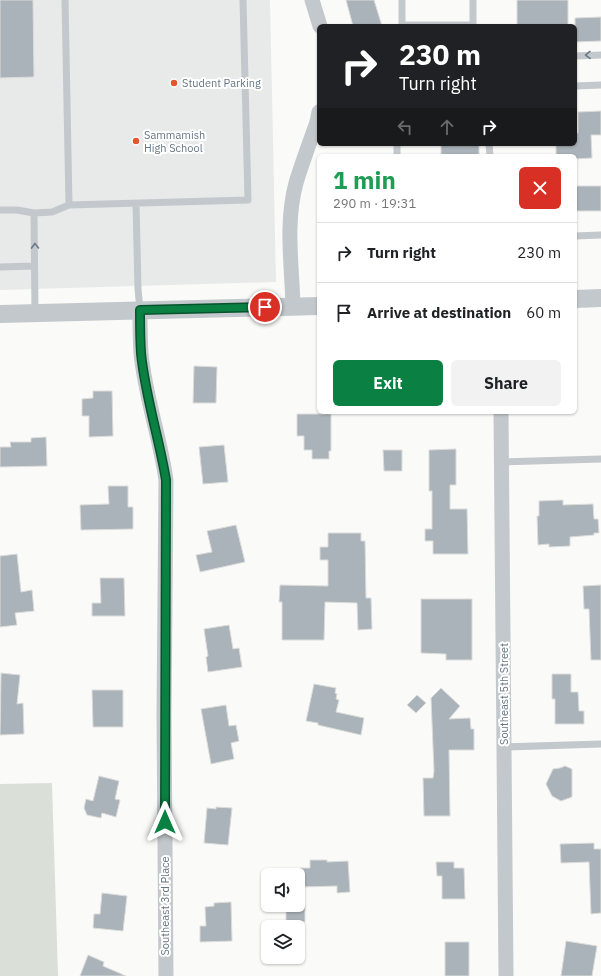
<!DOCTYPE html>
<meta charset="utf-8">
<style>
:root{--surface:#fff;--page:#f2f2f2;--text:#202124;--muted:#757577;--line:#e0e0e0;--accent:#0b8043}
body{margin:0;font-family:"IBM Plex Sans",sans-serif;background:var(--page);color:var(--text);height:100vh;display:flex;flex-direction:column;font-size:15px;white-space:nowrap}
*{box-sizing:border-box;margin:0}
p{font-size:13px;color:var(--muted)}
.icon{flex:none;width:22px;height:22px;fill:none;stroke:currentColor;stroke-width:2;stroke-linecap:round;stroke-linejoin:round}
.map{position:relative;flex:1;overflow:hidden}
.sheet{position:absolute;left:317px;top:154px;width:260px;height:260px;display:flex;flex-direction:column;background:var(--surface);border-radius:6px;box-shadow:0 1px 3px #0004}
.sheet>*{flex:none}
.guide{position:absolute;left:317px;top:24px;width:260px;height:122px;border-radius:6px;box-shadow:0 1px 3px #0004;background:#202124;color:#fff;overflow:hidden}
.buttons{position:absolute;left:261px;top:868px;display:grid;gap:8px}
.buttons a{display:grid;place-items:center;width:44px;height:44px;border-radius:6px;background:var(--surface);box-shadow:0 1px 3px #0004;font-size:20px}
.pin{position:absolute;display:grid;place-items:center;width:34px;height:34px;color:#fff;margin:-17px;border:2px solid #fff;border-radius:50%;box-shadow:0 1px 4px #0007}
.me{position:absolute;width:44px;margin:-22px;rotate:0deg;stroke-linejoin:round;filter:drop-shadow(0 0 3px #0008)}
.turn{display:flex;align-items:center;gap:14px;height:84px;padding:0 16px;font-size:18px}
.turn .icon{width:52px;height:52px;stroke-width:2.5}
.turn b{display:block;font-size:28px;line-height:34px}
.lanes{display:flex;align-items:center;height:38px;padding:0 16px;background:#0003;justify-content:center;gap:20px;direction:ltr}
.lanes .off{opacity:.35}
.round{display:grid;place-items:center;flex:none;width:42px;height:42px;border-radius:6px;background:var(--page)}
.overview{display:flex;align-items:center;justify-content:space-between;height:68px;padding:0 16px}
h1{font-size:24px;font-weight:700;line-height:30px;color:#1e9e55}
.cta{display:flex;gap:8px;margin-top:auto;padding:8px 16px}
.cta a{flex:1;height:46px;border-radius:6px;background:var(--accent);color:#fff;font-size:16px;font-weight:700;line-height:46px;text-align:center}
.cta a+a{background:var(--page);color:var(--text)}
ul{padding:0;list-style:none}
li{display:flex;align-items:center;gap:12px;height:60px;padding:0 16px;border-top:1px solid var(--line)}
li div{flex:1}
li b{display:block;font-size:15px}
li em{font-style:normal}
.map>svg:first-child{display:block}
.built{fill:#e8e9e9}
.green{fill:#dadfd7}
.building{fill:#aab3b9;stroke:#dcdcda}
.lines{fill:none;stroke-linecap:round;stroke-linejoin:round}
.service{stroke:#c3c8cc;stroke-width:7}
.minor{stroke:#c3c8cc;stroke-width:15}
.tertiary{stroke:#c3c8cc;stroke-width:18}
.oneway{stroke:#6a7a87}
.route-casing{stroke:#07532c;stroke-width:10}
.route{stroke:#0b8043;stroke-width:7}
.poi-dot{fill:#e4572e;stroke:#fff;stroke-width:1.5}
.labels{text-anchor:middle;stroke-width:4;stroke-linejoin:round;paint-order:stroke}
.poi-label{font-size:11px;fill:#657683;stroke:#fff;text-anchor:start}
.street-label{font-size:11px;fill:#657683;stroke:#fff}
</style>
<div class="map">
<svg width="601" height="976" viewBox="0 0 601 976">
<rect width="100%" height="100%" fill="#fafaf8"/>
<path class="built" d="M0,0H270L276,282L0,290Z"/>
<path class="green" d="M52,783L58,976H0V784Z"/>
<path class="building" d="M0,0H33L34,77L0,78Z
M346,0H374L382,26H353Z
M517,0H568V26H517Z
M601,17V41L575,42V18Z
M601,111V135H591L592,158L575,159V156H556V144H575V133H578V112Z
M441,144H479V156H441Z
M575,186H601V211H575Z
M194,366L217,367L216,403H193Z
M93,391H112L113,436L89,437V416H82V399L93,398Z
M297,414H331V451H329V459H312V450H304V436H297Z
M46,437L47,466L0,467V447H11L10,442H31V438Z
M224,445L228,482L203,484L199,447Z
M456,449V485H450V509H467L468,554H433V541H425V529H432V491H429V450Z
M383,450H402V471H384Z
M108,486H128V507H133V529L81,530L80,505L109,504Z
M563,500V505L593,504L594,519H598L599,533H594V535L570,537V546L549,547V544L538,545L537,516H539V501Z
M236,525L245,562L200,572L196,555L212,552L207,531Z
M328,533H361V541H365L366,598H371L372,629L358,630L357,603L325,602L324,640H282V602H279L280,585L328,586V560H320V547H328Z
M17,554L21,592L32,590L34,611L15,613L17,625L0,627V556Z
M100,578H124L125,616H92V603H101Z
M601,585V660H591L589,609H584L583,586Z
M421,599H472V660H446V654L421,653Z
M229,625L233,649L239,648L242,667L208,672L206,657L208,656L204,629Z
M1,673L20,675L17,704L23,703L24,734L0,735Z
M552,674H571V692H578L579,711H584V724H555V699H552Z
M314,684L336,688L335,693L337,694L336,699L339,700L336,712L364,718L361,735L318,725V723L306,721Z
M441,688L460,706L449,719L470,718L471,729H474V750H449L450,816H424L423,778H433L434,771L431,698Z
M92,690H123V727H93Z
M417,695L426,703L416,713L407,705Z
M226,705L229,726L236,725L239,741L231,743L234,759L211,764L201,709Z
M565,766L572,769V797L561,801L552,796L546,784L553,769L560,768Z
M99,776L119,781L115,799L120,800L116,817L102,813L101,818L87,815L84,808L86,799L93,801Z
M216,807L232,808L228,845L204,843L207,808L216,809Z
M594,843V849H601V913L591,914L589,862L561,863L560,844Z
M310,860H327V862L348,861L350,892L337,893V886L301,887L300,868H310Z
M436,862H454V868H464L465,899H442V876H437Z
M102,893L127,896L123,931L93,928L94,914H100Z
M231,902L232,941L200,942V926H206L205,907L214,906V903Z
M286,905H305V922H286Z
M566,941L597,946L592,976H561Z
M445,942H469V976H445Z
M88,955L104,962L103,966L126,976H80Z"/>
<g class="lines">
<path class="service" d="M65,0L69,205L248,200L243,0
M403,25H473L474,26
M473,25V0
M402,26V0
M575,56L601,55
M575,86L601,85
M397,144V156
M489,144L490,156
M136,204L138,289L140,310
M0,210H17L34,213L35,313
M34,213L52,212L69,205
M575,236L601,235
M0,267L34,266
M502,462L601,459
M504,747L601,744"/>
<path class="minor" d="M312,0L320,26
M293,306C292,266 285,223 296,183C302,163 310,142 317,122L319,112
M140,310C140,325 140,339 141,353C145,396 160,437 166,480L164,715L166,976
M501,412L506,976"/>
<path class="tertiary" d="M575,299L601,298
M0,314L319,306"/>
</g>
<defs><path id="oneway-chevron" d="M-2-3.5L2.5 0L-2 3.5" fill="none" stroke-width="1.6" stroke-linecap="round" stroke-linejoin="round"/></defs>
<g class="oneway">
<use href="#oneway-chevron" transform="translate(588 55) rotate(179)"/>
<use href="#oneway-chevron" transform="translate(35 246) rotate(-91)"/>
</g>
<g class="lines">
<g class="route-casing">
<path id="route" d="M165,822L166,480C159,437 145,396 141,353C140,339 140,325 140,310L265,307"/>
</g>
<use href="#route" class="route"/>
</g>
<g class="poi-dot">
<circle cx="174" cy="83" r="4"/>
<circle cx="136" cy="141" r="4"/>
</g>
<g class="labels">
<g class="poi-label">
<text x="182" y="87">Student Parking</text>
<text x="144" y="139">Sammamish<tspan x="144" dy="13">High School</tspan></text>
</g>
<g class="street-label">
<text transform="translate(504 694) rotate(-90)" y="4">Southeast 5th Street</text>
<text transform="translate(165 906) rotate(-90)" y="4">Southeast 3rd Place</text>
</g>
</g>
</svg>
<div class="buttons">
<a><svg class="icon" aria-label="sound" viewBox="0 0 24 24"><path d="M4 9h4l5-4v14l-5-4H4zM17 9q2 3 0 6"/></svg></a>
<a><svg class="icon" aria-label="layers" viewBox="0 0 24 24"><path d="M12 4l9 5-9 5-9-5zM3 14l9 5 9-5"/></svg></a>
</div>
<div class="pin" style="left:265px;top:307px;background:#d93025"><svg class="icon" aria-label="arrive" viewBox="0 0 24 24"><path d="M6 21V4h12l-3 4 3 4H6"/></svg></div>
<svg class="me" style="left:165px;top:822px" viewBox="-20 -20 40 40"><path d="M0-17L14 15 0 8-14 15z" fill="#0b8043" stroke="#fff" stroke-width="4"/></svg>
<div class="guide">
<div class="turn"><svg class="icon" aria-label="right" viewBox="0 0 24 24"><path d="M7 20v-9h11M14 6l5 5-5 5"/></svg><div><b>230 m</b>Turn right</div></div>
<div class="lanes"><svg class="icon off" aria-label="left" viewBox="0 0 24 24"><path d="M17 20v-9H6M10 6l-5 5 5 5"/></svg><svg class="icon off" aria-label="ahead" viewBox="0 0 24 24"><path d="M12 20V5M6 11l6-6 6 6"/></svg><svg class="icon" aria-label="right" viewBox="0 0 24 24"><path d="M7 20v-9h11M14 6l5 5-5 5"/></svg></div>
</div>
<section class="sheet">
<div class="overview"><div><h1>1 min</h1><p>290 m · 19:31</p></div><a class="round" style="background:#d93025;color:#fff"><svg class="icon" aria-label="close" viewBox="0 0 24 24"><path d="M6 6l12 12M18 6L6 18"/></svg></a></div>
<ul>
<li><svg class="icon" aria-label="right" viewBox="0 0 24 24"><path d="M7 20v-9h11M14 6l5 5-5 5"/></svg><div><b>Turn right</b></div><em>230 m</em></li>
<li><svg class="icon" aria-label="arrive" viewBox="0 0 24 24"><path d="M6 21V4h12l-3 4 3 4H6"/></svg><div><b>Arrive at destination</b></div><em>60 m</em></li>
</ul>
<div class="cta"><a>Exit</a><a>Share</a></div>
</section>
</div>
